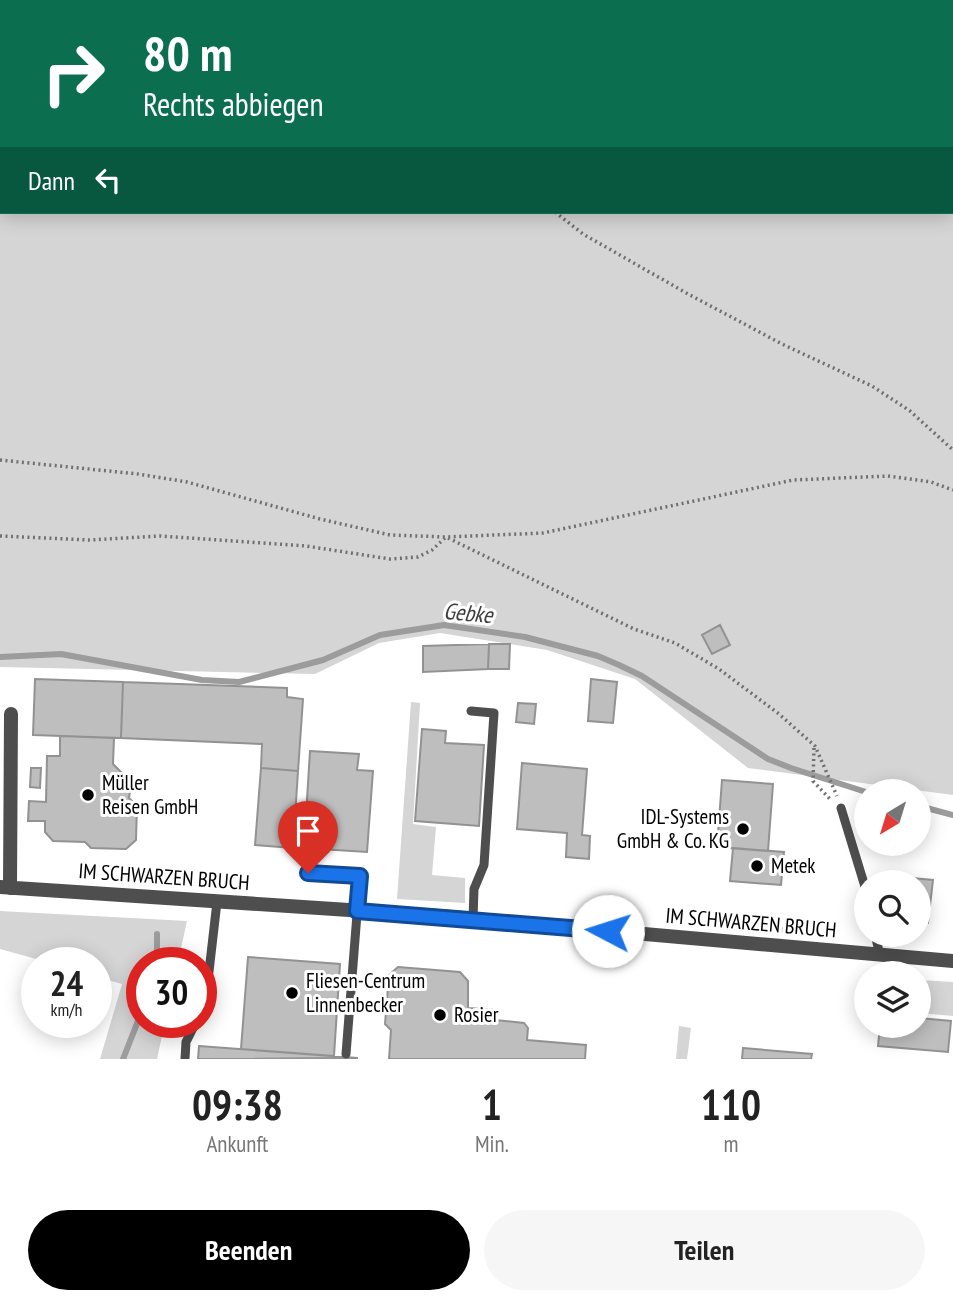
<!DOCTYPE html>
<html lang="de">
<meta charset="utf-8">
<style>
:root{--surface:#fff;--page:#f6f6f6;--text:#222;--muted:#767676;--accent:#000}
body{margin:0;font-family:"PT Sans Narrow",sans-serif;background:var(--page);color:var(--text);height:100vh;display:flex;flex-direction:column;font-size:26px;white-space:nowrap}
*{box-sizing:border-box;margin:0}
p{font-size:23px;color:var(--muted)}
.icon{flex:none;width:38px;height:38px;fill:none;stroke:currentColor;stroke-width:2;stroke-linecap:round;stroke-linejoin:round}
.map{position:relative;height:1059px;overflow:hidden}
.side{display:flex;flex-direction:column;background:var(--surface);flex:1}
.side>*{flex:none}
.top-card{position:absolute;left:0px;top:0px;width:954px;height:214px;box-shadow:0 4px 18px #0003;background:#0b6e4f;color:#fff;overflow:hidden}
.needle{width:46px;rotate:218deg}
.fabs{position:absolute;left:854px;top:779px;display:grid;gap:14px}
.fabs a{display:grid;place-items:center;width:77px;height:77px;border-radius:50%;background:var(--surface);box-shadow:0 4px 18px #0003;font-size:35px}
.speed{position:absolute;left:21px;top:947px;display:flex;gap:14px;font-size:35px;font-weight:700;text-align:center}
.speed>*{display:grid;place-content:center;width:91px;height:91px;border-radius:50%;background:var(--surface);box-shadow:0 4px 18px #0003;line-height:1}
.speed small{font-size:18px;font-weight:400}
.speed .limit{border:10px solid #d22;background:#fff;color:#111}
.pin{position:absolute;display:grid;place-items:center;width:60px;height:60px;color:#fff;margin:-72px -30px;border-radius:50% 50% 50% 0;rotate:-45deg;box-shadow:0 0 7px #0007}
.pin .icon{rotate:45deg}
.me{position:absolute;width:77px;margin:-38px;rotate:275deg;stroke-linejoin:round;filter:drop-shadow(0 0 5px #0008)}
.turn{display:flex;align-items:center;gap:24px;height:147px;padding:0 28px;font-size:32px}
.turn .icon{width:91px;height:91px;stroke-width:2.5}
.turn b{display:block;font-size:49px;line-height:60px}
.then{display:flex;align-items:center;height:66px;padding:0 28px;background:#0003;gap:14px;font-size:26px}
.eta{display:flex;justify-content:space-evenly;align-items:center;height:119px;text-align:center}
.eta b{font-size:42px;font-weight:700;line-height:49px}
.cta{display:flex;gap:14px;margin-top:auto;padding:14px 28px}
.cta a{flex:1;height:80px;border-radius:42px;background:var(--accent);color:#fff;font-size:28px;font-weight:700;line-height:80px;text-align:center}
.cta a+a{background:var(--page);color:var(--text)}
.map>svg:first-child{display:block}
.green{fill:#d5d5d5;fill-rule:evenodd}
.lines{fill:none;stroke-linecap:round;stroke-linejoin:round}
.stream{stroke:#9c9c9c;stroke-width:6}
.building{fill:#bebebe;stroke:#929292;stroke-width:2}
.path{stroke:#707070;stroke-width:3.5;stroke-dasharray:2 3.5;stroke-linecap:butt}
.service{stroke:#4e4e4e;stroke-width:9}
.minor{stroke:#4e4e4e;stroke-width:14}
.route-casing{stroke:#114b97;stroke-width:18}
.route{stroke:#1a73e8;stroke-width:12}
.poi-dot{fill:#000;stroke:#fff;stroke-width:2.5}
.labels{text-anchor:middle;stroke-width:6;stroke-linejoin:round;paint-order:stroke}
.poi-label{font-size:21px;fill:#000;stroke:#fff;text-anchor:start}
.street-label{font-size:21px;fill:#000;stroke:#fff}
.water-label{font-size:23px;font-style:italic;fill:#3d3d3d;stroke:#fff}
</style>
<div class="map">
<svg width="953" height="1059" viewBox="0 0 953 1059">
<rect width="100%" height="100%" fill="#fff"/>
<path class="green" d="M0,0H953V795L748,768L635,679L547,650L440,633L379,643L315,674L0,667ZM2,2H952V212H2Z
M411,702L420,703L413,824L436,827L432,875L465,878V903L397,899Z
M0,911L187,921L178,962H142V1022H165L157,1059H100L122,984L96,977V962H47L0,949Z
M711,920L801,929L802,934L711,925Z
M919,980L953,982V1016L919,1013Z
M679,1026L691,1028L687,1059H676Z"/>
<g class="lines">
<path class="stream" d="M0,657L61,654L202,680L239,682L323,660L380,635L444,625L525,637L598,656L619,665L642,676L768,759L791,768L866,792
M919,806L953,815
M157,934V962
M123,1059L142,1011"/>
</g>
<path class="building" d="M720,625L730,645L712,654L702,635Z
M489,644H510L509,669H488Z
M489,644L488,669L423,672V646Z
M35,679L123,682L121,738L33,735Z
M591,679L617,682L613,723L588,721Z
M123,682L287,688V697L303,699L298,771L261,768L262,744L121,738Z
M518,703L536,704L534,724L516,722Z
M422,729L446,731L445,743L484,745L479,826L415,821Z
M60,736L114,738L113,764L135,786L130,791L129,798L137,806L136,840L126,849L91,848L85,842L53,841L45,832V821H28L29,801L46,802L47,756H60Z
M310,751L359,754L357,770L373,771L367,852L304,848Z
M522,763L587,769L582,835L590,836L589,859L566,857L567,833L517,829Z
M31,768H41L40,788L30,787Z
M261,768L298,771L293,848L255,845Z
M722,780L773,784L768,851L717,847Z
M919,819L926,821L923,831L919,830Z
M733,848L784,852L781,885L730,881Z
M901,877L933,880L928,923L919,922V882H900Z
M248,957L340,964L334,1056L241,1049Z
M398,967L460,972L468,981V1008L496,1010L495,1020L524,1023L528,1028L527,1040L586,1045L585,1059H389L391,1030L385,1024L389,975Z
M919,1018L951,1021L948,1052L878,1046L880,1026H919Z
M199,1046L358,1058L198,1059Z
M743,1048L812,1054L811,1059H742Z"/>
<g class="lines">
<path class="path" d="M265,0L267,2
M768,0L771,2
M952,101L953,102
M555,212L583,234L688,294L782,344L872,386L910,411L953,450
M0,460L138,474L187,482L320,519L390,535L446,537L543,533L793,480L888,476L931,482L953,490
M0,536L89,540L160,536L306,546L390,559L418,557L432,550L446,537
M448,538L634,629L675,643L719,669L779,714L815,746L837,796
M814,748L813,781L830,799"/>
<path class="service" d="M471,711L494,713L484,865L474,889L473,919
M841,808L866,890
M308,873L360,876L346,1054
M875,934L880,956
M201,1013L205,1006L217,902
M185,1059L186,1042L196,1022"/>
<path class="minor" d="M0,887L440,916L953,961
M10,888L11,714"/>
</g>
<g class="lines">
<g class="route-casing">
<path id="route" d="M308,873L360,876L357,911L608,931"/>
</g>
<use href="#route" class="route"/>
</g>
<g class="poi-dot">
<circle cx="88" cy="795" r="7"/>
<circle cx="743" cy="829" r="7"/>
<circle cx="757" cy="866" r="7"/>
<circle cx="292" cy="993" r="7"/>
<circle cx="440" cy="1015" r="7"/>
</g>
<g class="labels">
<g class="poi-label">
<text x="102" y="790">Müller<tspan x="102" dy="24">Reisen GmbH</tspan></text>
<text x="729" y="824" text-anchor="end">IDL-Systems<tspan x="729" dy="24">GmbH &amp; Co. KG</tspan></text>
<text x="771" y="873">Metek</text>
<text x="306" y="988">Fliesen-Centrum<tspan x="306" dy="24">Linnenbecker</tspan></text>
<text x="454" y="1022">Rosier</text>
</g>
<g class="street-label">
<text transform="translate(164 877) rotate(4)" y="7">IM SCHWARZEN BRUCH</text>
<text transform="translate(751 923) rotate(5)" y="7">IM SCHWARZEN BRUCH</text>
</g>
<g class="water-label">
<text transform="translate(468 613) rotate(5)" y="8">Gebke</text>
</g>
</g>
</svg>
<div class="fabs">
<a><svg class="needle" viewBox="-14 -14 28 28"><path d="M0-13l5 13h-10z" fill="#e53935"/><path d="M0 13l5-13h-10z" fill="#767676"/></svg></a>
<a><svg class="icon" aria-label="search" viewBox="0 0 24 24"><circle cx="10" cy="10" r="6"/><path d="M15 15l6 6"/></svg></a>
<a><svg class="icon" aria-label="layers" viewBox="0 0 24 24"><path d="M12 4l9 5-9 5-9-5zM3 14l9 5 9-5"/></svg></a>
</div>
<div class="speed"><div>24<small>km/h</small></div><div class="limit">30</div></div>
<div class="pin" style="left:308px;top:873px;background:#d93025"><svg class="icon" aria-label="arrive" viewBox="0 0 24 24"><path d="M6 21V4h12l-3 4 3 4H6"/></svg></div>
<svg class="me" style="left:608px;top:931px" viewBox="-20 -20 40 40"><circle r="19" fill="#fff"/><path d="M0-13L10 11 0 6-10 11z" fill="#1a73e8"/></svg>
<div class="top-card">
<div class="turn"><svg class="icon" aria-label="right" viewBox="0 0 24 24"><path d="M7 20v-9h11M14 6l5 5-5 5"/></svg><div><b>80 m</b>Rechts abbiegen</div></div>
<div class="then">Dann<svg class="icon" aria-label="left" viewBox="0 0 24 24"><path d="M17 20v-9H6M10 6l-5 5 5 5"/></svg></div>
</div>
</div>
<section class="side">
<div class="eta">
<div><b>09:38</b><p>Ankunft</p></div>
<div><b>1</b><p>Min.</p></div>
<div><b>110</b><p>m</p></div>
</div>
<div class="cta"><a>Beenden</a><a>Teilen</a></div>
</section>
